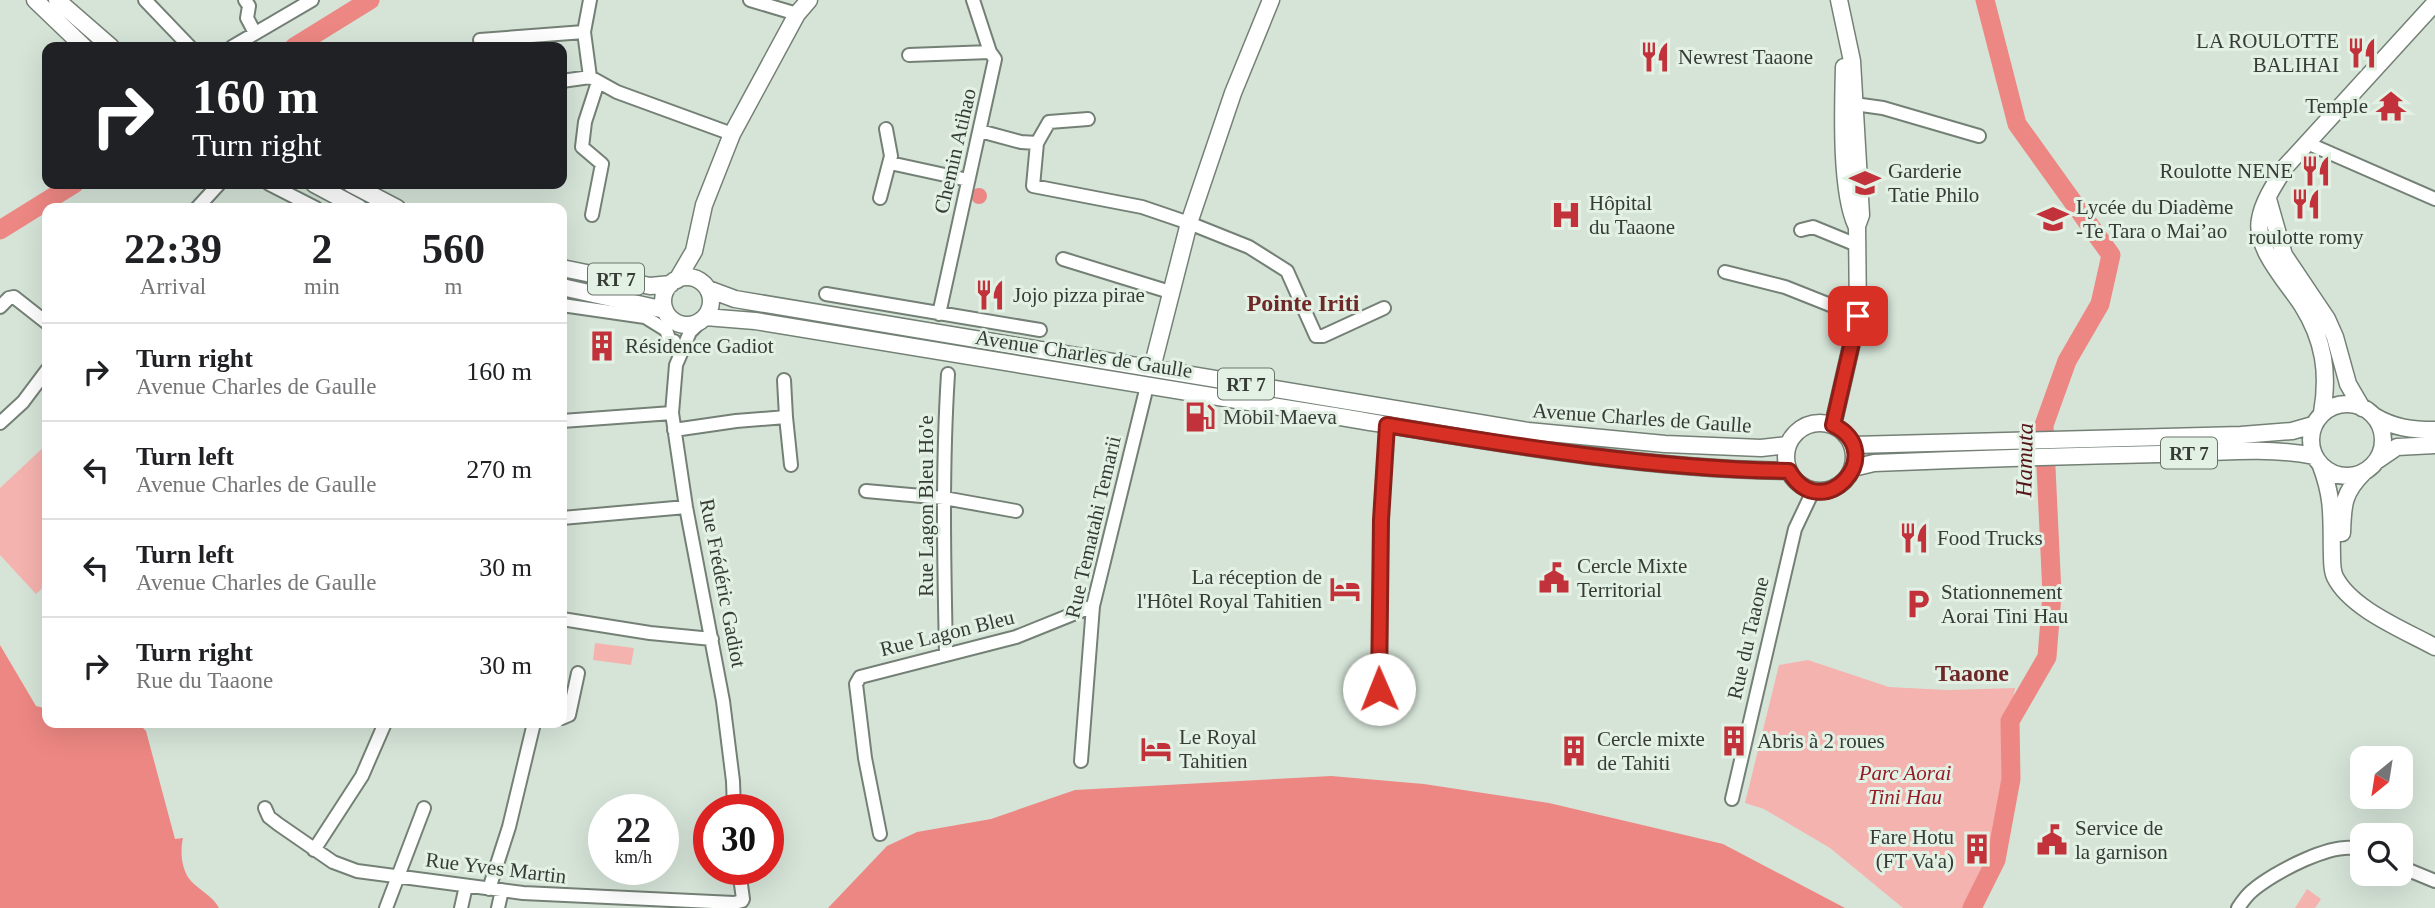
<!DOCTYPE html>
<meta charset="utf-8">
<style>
:root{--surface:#fff;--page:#f2f2f2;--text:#202124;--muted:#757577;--line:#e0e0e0}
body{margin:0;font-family:Georgia,serif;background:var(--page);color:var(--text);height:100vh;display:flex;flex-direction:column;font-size:26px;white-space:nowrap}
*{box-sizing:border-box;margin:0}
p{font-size:23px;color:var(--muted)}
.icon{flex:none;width:38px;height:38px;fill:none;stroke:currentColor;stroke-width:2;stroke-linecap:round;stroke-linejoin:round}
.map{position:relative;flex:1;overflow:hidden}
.sheet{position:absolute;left:42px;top:203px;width:525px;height:525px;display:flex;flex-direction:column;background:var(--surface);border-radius:14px;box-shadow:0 7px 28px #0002}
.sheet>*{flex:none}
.guide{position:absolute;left:42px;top:42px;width:525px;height:147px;border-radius:14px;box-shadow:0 7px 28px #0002;background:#202124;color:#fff;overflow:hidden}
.needle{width:46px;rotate:210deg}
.fabs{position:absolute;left:2350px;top:746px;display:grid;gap:14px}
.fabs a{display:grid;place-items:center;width:63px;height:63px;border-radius:14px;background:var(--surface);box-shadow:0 7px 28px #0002;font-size:35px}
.speed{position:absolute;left:588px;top:794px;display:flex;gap:14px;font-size:35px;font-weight:700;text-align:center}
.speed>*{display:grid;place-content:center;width:91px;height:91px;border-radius:50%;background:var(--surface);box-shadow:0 7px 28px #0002;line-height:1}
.speed small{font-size:18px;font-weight:400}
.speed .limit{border:10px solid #d22;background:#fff;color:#111}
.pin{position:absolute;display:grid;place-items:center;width:60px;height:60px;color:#fff;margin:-30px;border-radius:14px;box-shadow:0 4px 10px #0006}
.me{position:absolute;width:77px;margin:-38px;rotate:359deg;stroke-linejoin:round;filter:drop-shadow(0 0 5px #0008)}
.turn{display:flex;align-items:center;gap:24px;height:147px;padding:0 35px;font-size:32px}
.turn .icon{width:91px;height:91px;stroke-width:2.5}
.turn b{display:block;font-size:49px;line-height:60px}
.eta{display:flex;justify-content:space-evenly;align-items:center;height:119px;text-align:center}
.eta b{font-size:42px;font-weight:800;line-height:49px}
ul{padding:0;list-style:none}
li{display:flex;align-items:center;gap:21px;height:98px;padding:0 35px;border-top:2px solid var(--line)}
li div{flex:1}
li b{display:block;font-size:26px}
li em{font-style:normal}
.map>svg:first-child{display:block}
.green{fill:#f5b3af}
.water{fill:#ed8783}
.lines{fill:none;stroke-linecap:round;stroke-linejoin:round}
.river{stroke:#ed8783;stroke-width:19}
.minor-casing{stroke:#748075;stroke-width:16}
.major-casing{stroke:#748075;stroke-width:19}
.minor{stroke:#fff;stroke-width:12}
.major{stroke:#fff;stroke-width:16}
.route-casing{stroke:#8d1f18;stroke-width:18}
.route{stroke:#d93025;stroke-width:12}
.labels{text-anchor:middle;stroke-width:6;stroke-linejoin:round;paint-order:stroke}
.shield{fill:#e3f1e5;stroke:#6a726a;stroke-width:2}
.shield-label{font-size:19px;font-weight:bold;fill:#363b36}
.poi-label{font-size:21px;fill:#363b36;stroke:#e3f1e5;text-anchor:start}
.street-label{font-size:21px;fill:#363b36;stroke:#e3f1e5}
.park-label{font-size:21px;font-style:italic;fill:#951c26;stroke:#e3f1e5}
.water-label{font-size:23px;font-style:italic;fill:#521316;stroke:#e3f1e5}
.quarter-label{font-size:24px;font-weight:bold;fill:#6e2828;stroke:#e3f1e5}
</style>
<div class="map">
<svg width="2435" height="908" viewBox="0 0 2435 908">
<rect width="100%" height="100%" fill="#d6e4d8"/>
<path class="green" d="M47,444V584L36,594L0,555V488Z
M595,643L634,648L631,665L593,660Z
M1808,660L1889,687L1947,690L2015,688L1988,877L1967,908H1903L1830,848L1764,809L1745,803L1779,665Z
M2307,889L2321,899L2315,908H2295Z"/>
<path class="water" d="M971 196a8 8 0 1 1 16 0a8 8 0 1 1-16 0Z
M0,645L36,706L44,708L47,707V723H143L136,728H143L146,731L175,839L183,838C180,851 181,870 191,881C200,891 212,895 219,908H0Z
M1331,776L1424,784L1549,803L1723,844L1845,908H828L887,846L917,832L991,819L1075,790Z"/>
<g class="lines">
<path class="river" d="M294,47L370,0
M0,230L74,184
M1972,908L1996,860L2011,779L2010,721L2047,657L2052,594L2044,425L2067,361L2100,304L2111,255L2017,124L1985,0"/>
<g class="minor-casing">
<path id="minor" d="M145,0L190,47
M245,0L249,6L247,18L255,33
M590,0L584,32L590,77
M750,0L797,14
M480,40L584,32
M232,47L312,0
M909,55L990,52
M562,81L590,77L617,92L732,134
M1847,103L1883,108L1979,136
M980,131L1021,142L1037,143L1049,122L1088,119
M1037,143L1033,186L1142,207L1189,223L1249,247L1287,271L1316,336H1323L1384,308
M2307,143L2435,199
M890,163L968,180
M269,184L316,208
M880,198L891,156L886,129
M197,208L219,184
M592,215L602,164L582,147L585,122L598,82
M1801,230L1813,227L1857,245
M1063,259L1170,292
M1725,272L1785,287L1858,316
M826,294L1040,330
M562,305L645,317L666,330L670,341H674
M0,307L9,298L14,297L47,323
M939,314L995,59L990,52L973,0
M701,321L690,332L676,365L672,413L686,507L723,701L733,781L734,810
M784,380L786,417
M562,421L672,413
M0,423L23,402L47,370
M1387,425L1381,520L1379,689L1383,692L1403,694
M674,430L736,421L786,417L791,465
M866,491L944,498L1016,511
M562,518L686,507
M562,619L650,633L712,639
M946,654C944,560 942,468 948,374
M562,718L569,715L578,673
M1081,761L1093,606L1147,386
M1732,799L1795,529L1813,491
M265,808L269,817L278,824L333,862L357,871L523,893L734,903L742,901L743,899L739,870
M880,834L865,758L856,684L860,677L1016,637L1093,606
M314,850L362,776L385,723
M2401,867L2435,881
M489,889L509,827L534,723
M386,908L424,808
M461,908L466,886
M498,908L502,890
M2238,908C2242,902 2247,895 2252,891C2273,873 2335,839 2362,850"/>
</g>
<g class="major-casing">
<path id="major" d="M35,0L84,47
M57,0L111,47
M1844,67C1843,107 1840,190 1856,225
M314,184L359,208
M351,184L397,208
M2268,199L2284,255L2327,319L2335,337L2348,384L2362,408
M562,268L650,286L671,284
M663 301a24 24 0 1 1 48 0a24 24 0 1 1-48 0Z
M677,280L694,251L704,205L732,134L797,14L809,0
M562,287L665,310
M708,289L735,299L1528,431L1665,444L1761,448L1788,445
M705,317L755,321C946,353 1137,384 1328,415C1481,440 1634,469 1789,471
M1152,368L1189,223L1233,93L1271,0
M2311 440a36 36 0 1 1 72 0a36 36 0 1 1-72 0Z
M2322,413C2329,373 2324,340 2302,305C2287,282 2254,248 2260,219C2263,201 2276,182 2286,166L2435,3
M2374,416C2394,428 2412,430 2435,430
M1786 457a34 34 0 1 1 68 0a34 34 0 1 1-68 0Z
M1833,425L1858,316L1857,226L1861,215L1852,61L1839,0
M1853,445L2241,435L2292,431L2313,425
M2378,460L2397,447L2435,445
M2321,466C2334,500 2331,520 2332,556C2332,562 2332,571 2335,577C2351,609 2404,630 2435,647
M1853,468L1874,463C1969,459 2065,456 2160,454C2211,453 2265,446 2314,456
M2342,533C2343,504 2343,493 2364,472"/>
</g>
<use href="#minor" class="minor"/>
<use href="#major" class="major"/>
</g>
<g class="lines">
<g class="route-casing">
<path id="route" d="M1379,689L1381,520L1387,425C1521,447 1654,469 1789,471C1822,528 1891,453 1833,425L1858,316"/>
</g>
<use href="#route" class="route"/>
</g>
<defs>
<g id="restaurant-bare" transform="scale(2.415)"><path d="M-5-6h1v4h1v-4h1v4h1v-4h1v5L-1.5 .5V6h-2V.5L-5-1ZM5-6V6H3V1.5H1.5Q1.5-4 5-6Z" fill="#c2323a" stroke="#e3f1e5" stroke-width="2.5" paint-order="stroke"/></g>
<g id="temple-bare" transform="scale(2.415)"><path d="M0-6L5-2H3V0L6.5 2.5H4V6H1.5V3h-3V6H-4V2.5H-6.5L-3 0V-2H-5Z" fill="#c2323a" stroke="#e3f1e5" stroke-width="2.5" paint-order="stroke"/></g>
<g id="school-bare" transform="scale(2.415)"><path d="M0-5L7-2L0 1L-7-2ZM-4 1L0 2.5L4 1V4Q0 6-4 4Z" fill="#c2323a" stroke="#e3f1e5" stroke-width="2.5" paint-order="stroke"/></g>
<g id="hospital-bare" transform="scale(2.415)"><path d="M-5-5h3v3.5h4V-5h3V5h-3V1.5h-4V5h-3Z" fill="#c2323a" stroke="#e3f1e5" stroke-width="2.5" paint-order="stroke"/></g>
<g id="building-bare" transform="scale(2.415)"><path d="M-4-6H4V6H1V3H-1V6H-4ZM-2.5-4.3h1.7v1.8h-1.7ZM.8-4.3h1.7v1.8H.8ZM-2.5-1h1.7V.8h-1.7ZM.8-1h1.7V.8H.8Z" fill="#c2323a" stroke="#e3f1e5" stroke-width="2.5" paint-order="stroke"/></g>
<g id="fuel-bare" transform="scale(2.415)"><path d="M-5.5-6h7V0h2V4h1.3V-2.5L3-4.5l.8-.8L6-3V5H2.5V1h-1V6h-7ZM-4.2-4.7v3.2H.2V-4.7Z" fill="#c2323a" stroke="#e3f1e5" stroke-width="2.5" paint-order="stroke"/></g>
<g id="civic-bare" transform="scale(2.415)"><path d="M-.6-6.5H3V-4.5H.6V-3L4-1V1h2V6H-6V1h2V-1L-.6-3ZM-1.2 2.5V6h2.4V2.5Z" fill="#c2323a" stroke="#e3f1e5" stroke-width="2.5" paint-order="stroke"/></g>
<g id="hotel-bare" transform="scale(2.415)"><path d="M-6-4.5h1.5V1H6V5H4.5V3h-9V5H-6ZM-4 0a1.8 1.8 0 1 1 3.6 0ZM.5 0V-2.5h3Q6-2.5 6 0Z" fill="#c2323a" stroke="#e3f1e5" stroke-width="2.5" paint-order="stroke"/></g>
<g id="parking-bare" transform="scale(2.415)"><path d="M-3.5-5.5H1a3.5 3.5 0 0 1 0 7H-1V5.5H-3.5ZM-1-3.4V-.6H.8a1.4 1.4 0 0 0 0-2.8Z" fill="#c2323a" stroke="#e3f1e5" stroke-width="2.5" paint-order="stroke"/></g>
</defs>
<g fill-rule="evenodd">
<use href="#restaurant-bare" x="2362" y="53"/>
<use href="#restaurant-bare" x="1655" y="57"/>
<use href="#temple-bare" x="2391" y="106"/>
<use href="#restaurant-bare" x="2316" y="171"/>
<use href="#school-bare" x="1865" y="183"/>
<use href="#restaurant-bare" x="2306" y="204"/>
<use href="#hospital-bare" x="1566" y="215"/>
<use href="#school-bare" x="2053" y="219"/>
<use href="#restaurant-bare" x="990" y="295"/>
<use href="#building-bare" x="602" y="346"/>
<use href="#fuel-bare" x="1200" y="417"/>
<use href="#restaurant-bare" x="1914" y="538"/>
<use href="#civic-bare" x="1554" y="578"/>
<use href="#hotel-bare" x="1345" y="589"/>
<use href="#parking-bare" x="1918" y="604"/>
<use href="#building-bare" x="1734" y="741"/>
<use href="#hotel-bare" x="1156" y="749"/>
<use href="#building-bare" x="1574" y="751"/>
<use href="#civic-bare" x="2052" y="840"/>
<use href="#building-bare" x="1977" y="849"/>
</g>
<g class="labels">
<g class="shield">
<rect x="588" y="263.5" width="56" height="31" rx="5"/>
<rect x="1218" y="368.5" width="56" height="31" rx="5"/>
<rect x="2161" y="437.5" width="56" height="31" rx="5"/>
</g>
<g class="shield-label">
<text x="616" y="286">RT 7</text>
<text x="1246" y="391">RT 7</text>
<text x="2189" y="460">RT 7</text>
</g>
<g class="poi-label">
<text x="2339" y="48" text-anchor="end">LA ROULOTTE<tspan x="2339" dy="24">BALIHAI</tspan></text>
<text x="1678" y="64">Newrest Taaone</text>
<text x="2368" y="113" text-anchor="end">Temple</text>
<text x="1888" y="178">Garderie<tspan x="1888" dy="24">Tatie Philo</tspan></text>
<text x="2293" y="178" text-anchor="end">Roulotte NENE</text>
<text x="1589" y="210">Hôpital<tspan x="1589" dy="24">du Taaone</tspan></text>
<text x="2076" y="214">Lycée du Diadème<tspan x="2076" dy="24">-Te Tara o Mai’ao</tspan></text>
<text x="2306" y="244" text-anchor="middle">roulotte romy</text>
<text x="1013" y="302">Jojo pizza pirae</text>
<text x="625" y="353">Résidence Gadiot</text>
<text x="1223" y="424">Mobil Maeva</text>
<text x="1937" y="545">Food Trucks</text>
<text x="1577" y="573">Cercle Mixte<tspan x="1577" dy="24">Territorial</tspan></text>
<text x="1322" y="584" text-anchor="end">La réception de<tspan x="1322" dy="24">l'Hôtel Royal Tahitien</tspan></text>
<text x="1941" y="599">Stationnement<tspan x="1941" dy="24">Aorai Tini Hau</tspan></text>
<text x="1179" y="744">Le Royal<tspan x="1179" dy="24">Tahitien</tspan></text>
<text x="1597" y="746">Cercle mixte<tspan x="1597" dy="24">de Tahiti</tspan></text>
<text x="1757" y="748">Abris à 2 roues</text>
<text x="2075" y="835">Service de<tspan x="2075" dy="24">la garnison</tspan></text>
<text x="1954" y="844" text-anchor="end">Fare Hotu<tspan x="1954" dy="24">(FT Va'a)</tspan></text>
</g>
<g class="street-label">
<text transform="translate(955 151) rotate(-77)" y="7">Chemin Atihao</text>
<text transform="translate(1084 354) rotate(9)" y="7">Avenue Charles de Gaulle</text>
<text transform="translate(1642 418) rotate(4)" y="7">Avenue Charles de Gaulle</text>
<text transform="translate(926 506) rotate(-90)" y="7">Rue Lagon Bleu Ho'e</text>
<text transform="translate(1093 527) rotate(-77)" y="7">Rue Tematahi Temarii</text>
<text transform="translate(723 583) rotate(79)" y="7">Rue Frédéric Gadiot</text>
<text transform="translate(947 633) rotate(-14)" y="7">Rue Lagon Bleu</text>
<text transform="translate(1748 638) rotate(-77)" y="7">Rue du Taaone</text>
<text transform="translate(496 868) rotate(7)" y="7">Rue Yves Martin</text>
</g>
<g class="park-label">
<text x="1905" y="780">Parc Aorai<tspan x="1905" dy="24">Tini Hau</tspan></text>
</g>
<g class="water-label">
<text transform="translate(2024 460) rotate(-89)" y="8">Hamuta</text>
</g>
<g class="quarter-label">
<text x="1303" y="311">Pointe Iriti</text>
<text x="1972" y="681">Taaone</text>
</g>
</g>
</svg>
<div class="fabs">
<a><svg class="needle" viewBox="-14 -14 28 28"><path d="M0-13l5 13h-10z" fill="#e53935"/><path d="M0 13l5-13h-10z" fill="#757577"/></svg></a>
<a><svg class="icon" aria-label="search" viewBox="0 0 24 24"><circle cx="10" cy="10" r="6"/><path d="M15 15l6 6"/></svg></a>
</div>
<div class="speed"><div>22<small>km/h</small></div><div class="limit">30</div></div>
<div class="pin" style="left:1858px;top:316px;background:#d93025"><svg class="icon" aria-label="arrive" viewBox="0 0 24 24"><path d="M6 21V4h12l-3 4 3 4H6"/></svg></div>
<svg class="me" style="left:1379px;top:689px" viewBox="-20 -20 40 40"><circle r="19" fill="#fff"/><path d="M0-13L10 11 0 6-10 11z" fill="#d93025"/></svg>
<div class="guide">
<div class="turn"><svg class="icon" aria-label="right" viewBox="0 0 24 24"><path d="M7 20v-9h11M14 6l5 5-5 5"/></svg><div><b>160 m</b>Turn right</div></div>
</div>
<section class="sheet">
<div class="eta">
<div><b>22:39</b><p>Arrival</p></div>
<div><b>2</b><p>min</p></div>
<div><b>560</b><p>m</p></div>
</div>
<ul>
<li><svg class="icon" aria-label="right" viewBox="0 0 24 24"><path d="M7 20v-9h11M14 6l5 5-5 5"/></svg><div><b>Turn right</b><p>Avenue Charles de Gaulle</p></div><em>160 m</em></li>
<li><svg class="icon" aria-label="left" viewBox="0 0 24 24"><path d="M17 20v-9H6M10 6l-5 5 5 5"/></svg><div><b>Turn left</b><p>Avenue Charles de Gaulle</p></div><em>270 m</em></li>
<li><svg class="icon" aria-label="left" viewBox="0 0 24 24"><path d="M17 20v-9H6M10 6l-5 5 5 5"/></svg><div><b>Turn left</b><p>Avenue Charles de Gaulle</p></div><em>30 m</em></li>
<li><svg class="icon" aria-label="right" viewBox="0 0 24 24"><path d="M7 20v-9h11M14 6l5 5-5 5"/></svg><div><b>Turn right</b><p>Rue du Taaone</p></div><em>30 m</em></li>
</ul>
</section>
</div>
